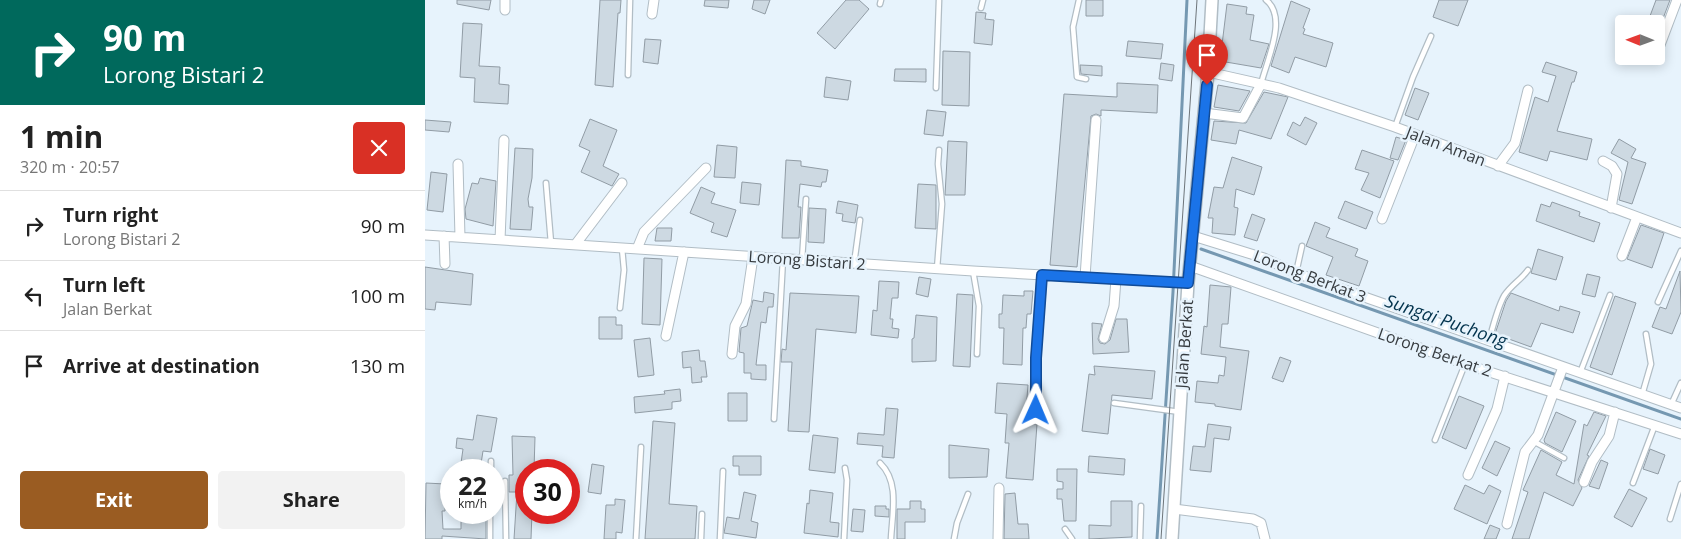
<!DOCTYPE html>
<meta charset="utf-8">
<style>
:root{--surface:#fff;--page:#f2f2f2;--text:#222;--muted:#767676;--line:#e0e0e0;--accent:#9a5c22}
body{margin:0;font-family:"Open Sans",sans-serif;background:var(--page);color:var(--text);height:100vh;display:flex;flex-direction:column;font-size:19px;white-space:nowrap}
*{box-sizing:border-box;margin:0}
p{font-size:16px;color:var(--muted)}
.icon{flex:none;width:28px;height:28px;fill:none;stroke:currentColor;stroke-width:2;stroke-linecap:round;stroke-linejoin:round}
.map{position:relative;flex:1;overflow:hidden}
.sheet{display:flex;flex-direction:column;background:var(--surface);width:425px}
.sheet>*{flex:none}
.guide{background:#00695c;color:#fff;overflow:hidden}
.needle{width:32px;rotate:271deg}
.buttons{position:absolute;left:1190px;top:15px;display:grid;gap:10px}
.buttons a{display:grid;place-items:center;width:50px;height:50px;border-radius:5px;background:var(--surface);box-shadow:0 2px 12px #0003;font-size:25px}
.speed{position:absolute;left:15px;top:459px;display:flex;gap:10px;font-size:25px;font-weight:700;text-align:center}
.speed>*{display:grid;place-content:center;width:65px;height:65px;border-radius:50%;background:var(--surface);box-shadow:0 2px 12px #0003;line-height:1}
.speed small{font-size:12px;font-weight:400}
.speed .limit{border:8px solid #d22;background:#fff;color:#111}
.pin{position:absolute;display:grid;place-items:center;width:42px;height:42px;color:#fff;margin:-51px -21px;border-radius:50% 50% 50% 0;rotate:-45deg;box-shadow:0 0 5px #0007}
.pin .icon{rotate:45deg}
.me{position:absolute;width:55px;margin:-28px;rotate:1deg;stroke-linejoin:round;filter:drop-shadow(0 0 4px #0008)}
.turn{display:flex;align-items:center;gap:18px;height:105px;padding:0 20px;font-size:22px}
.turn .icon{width:65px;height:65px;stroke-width:2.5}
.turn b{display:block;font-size:35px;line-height:42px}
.round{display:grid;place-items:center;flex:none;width:52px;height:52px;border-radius:5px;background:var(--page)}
.headline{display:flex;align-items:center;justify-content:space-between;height:85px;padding:0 20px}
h1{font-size:30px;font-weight:700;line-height:38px}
.cta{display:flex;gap:10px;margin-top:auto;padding:10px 20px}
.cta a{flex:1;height:58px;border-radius:5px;background:var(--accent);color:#fff;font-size:20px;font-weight:700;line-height:58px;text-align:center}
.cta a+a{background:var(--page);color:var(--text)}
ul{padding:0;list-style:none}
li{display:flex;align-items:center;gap:15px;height:70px;padding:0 20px;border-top:1px solid var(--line)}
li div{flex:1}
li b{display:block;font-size:19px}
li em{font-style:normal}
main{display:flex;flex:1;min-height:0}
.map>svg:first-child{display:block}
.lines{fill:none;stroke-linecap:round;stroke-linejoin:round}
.stream{stroke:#7598b1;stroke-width:3}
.building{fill:#cdd9e2;stroke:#919ca5}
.service-casing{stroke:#b1bdc5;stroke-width:7}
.minor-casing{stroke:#b1bdc5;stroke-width:11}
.tertiary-casing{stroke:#b1bdc5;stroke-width:14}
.service{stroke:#fff;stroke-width:4.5}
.minor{stroke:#fff;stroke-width:9}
.tertiary{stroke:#fff;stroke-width:11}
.tram{stroke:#6e757a;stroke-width:1}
.route-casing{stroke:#114b97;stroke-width:12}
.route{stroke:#1a73e8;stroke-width:9}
.labels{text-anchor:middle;stroke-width:5;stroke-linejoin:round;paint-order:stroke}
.street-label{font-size:16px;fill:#363b3f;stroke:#e7f3fc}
.water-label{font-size:18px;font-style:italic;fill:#02324c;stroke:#e7f3fc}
</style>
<main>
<section class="sheet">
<div class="guide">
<div class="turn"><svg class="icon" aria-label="right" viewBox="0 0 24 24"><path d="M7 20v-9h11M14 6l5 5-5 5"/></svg><div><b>90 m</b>Lorong Bistari 2</div></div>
</div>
<div class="headline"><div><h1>1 min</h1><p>320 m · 20:57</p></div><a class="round" style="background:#d93025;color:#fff"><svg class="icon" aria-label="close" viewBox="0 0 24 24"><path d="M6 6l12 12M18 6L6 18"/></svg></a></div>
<ul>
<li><svg class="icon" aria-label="right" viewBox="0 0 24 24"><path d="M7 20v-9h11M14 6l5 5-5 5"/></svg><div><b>Turn right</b><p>Lorong Bistari 2</p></div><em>90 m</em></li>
<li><svg class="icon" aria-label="left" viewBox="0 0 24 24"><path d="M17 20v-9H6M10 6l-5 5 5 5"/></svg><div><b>Turn left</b><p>Jalan Berkat</p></div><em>100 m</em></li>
<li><svg class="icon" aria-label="arrive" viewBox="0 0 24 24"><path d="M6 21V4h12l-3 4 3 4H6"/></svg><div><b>Arrive at destination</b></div><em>130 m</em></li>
</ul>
<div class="cta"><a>Exit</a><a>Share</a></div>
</section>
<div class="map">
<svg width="1256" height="539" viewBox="0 0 1256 539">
<rect width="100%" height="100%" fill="#e7f3fc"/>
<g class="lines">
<path class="stream" d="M776,249L1256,419
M732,539L748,292L762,0"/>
</g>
<path class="building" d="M32,0H66L64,10L32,4Z
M175,0H196L195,13H193L188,87L170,85Z
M280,0H304L303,8L279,6Z
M329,0H345L340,14L327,9Z
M421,0H434L444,9L410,49L392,33Z
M661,0H678V16H661Z
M1014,0H1043L1033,26L1008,17Z
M1231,0H1245L1231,37V24H1222Z
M866,1L885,9L878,28L880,29L878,34L908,43L901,67L870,57L864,73L846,66Z
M802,4L822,7L821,14L829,15L825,40L844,44L836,68L795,61Z
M551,12L561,13L560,19L569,20L567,45L549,43Z
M38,23L57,24L54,66L75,67L74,84L84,85L83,104L49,102L50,78L35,77Z
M220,39L236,40L233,64L218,62Z
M703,41L738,44L736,59L701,56Z
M518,51L545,52L544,106L517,105Z
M1121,62L1152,72L1149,82H1147L1132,131L1167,139L1162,160L1125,151L1122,161L1094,152L1110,97L1123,102L1131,76L1117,72Z
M736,63L749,65L747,81L734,79Z
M655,65L677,66V76L656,74Z
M470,69H501V82L469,81Z
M401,77L426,81L423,100L399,97Z
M692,83L733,85L732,113L676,110V116L671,114L666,116L652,267L625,265L639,94L692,97Z
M793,85L825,91L814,111L789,107Z
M990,88L1004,93L993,120L980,115Z
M839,92L863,97L846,139L814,130L811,144L786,140L789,121L821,123Z
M502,110L521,112L518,136L499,134Z
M880,117L892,123L881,145L862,135L868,122L875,126Z
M165,119L192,130L178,166L194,174L187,186L156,172L165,151L154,146Z
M0,120L26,122L24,132L0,130Z
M971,137L981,140L973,160L965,158Z
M1194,139L1211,149L1206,158L1221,163L1207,204L1194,200L1203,162L1186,153Z
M523,141L542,142L540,195H520Z
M292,145L312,147L310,178L289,177Z
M90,148L108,149L107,178L103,199L104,207H108L106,230L85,229Z
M937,150L969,161L955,198L936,190L944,173L930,169Z
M807,157L837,167L829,195L811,189L809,207L813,208L810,235L787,233L788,218H783L789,187L798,188Z
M361,160L376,161V166L403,170L401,182H397L396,187L375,184L373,207H376L374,238H357Z
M6,172L22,174L18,212L2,210Z
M55,178L71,181L68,226L41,219L40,209L47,183L53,184Z
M317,182L336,184L334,205L315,203Z
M493,184L511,185V229L490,228Z
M276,187L290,193L286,203L311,210L302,237L286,232L289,223L265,213Z
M413,201L433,205L430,223L417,221L418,214L411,213Z
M920,201L948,212L941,229L913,218Z
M1127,202L1155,212L1154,216L1175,223L1169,242L1111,221L1116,204L1125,207Z
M384,208L401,209L399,243L383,242Z
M827,214L840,219L832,241L819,237Z
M890,222L905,228L901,237L933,249L930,256L943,261L934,286L901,275L908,257L881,246Z
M1216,225L1239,233L1227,268L1202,259Z
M232,228H247L246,241H230Z
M1113,249L1138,257L1131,280L1106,273Z
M219,258L237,259L235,325L217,324Z
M0,267L48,274L46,305L11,302L10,310L0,309Z
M1255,271L1256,312L1247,334L1227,327L1235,307L1241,309Z
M1162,274L1175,277L1170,297L1157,294Z
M494,277L506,279L503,297L491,294Z
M454,281L474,282L473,298H467L465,319H468L467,328L474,329L473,338L446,335L448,310L452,311Z
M785,285L806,287L803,324H797L795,347L824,351L816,410L790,406V404L770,402L772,381L793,383L794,375L799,376L801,357L776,354L779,326L782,327Z
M599,291H608L606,314H602L601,328H598L597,365L578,364L579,328H574V314H577L578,295L599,296Z
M339,292L349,294L348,307H343L341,323L336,322L331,365H341V380L326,379V373H319V353L314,352L316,328L322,326L328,300L338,302Z
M365,293L434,296L431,333L391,329L384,432L363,431L367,362H356L357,349L361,350Z
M1086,293L1134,311L1135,306L1155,312L1148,333L1116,323L1106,347L1070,334L1081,301Z
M532,294L548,295L545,367L528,366Z
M1190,296L1211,303L1187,375L1165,367Z
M491,315L512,317L511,361L487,362V339L489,338Z
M174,317H191V325H197V339H174Z
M691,319H702L704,352L668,354L667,323L677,324L673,339L675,343L680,344L685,340Z
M225,338L229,375L213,377L209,340Z
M274,350L275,361H280L282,377H276L277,382L267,383L266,367L258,368L257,352Z
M855,357L866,361L858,382L847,378Z
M669,366L730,371L727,399L687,395L683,434L657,431L664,374L670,375Z
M572,383L603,385L600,423L612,424L608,480L581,478L584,443H580L582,414L570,413Z
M255,389L256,401L247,402V409L210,413L209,397L240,394L239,391Z
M303,393H322V421H303Z
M1034,396L1059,406L1041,449L1017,438Z
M461,408L473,409L469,458L457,457L458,446L432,444L433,433L459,435Z
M1131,412L1151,421L1137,452L1120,443L1119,440Z
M1169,412L1181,416L1162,455L1164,456L1153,480L1157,488L1148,506L1119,492L1104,539H1087L1103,492L1098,490L1116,450L1137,462L1131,475L1149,484L1159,424L1162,426Z
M52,415L72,418L66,452L58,451L55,470H35L38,449L31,448L32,438L48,440Z
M228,421L250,423L244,504L272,506L270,539H220Z
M783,424L806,427L804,440L789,438L786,472L765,470L768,446L780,447Z
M388,435L413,438L410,473L384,470Z
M87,436L110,437L109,470H101V512H107L106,539H89L92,492H84V475H88Z
M1070,441L1085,448L1072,476L1057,468Z
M524,445L564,449L562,477L524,478Z
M1225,449L1240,455L1233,474L1218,469Z
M308,456H336V475H314V466H308Z
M664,456L700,459L699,475L663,472Z
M1176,460L1183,463L1174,489L1164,486Z
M167,464L179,466L176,494L163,492Z
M632,469H652L651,521H639L637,499H632V489H638V482L632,481Z
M1,483L20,484V511H17L18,529H36V512H61V539L17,536V539H0Z
M1040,485L1059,494L1064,485L1076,491L1062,524L1029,509Z
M1204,489L1222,498L1207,527L1189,517Z
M385,490L408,493L405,522L414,523L413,537L379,533L382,503L384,504Z
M319,492L331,495L326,521L333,523L331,538L299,533L302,517L314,519Z
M590,493L593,524H603L604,539H579L580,494Z
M190,499L200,500L197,533L191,532V539H179L181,505H190Z
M485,501H496V509H500V522H480V539H472V509H485Z
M686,501H707V537L664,539V525L686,526Z
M450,506H461V509H464V517L450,516Z
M428,509L440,510L438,532L426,531Z
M1065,525L1075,529L1071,539H1059Z"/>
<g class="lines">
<g class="service-casing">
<path id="service" d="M654,0L648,27L652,77L661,79
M455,4L456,0
M556,8L558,0
M203,75L205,0
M836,84C842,60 863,17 841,0
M511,88L514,0
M970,127L988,77L1006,36
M121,183L126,243
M377,260L381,199
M429,264L435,220
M512,269L517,204L513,164L514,150
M548,271L554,306L552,354
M871,273L877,246
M1233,302L1256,251
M195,308L199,270L197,248
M1064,341C1068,326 1072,309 1079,296C1086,285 1096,280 1103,270
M1155,373L1185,295
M1217,395L1226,364L1221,334
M689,403L755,412
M1246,405L1256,383
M349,419L358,259
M1010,440L1040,364
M1108,441L1139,458
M455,463C475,482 467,514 466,539
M66,470V461
M80,481L81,539
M1208,483L1230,425
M1245,519L1256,484
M640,529L647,539
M65,539V512
M211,539L216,447
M276,539L277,514
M295,539L298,471
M419,539L422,480L420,468
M529,539L532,523L543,494
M715,539L716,506"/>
</g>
<g class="minor-casing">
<path id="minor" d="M80,10V0
M227,14L229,0
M1235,45L1252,0
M783,72L854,88L970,127L1256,233
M779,113L818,118L836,84
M1178,161L1187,166L1192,174L1186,208
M33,164L35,237
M1073,166L1090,143L1103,90
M957,219L990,135
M0,235L548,271L763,283
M19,236L20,264
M768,236L839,258L871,273L1256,408
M75,240L79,140
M150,245L197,183
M212,249L219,232L281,168
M1197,256L1212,217
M765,266L1040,364L1256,434
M660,277L671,120
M241,336L259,252
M679,338L689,306L691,279
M307,354L310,326L321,304L328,257
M611,410V358L617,275
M1043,475L1072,409L1080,376
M1159,482L1167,462L1184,436L1190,412
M749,509L828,519L836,523L840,539
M1082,524L1100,452L1113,435L1138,367
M573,539L574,488"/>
</g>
<g class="tertiary-casing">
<path id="tertiary" d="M747,539L763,283L783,72L787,0"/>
</g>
<use href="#service" class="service"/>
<use href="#minor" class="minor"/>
<use href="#tertiary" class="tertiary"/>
<path class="tram" d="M736,539L772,0"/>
</g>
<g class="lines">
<g class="route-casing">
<path id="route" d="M611,410V358L617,275L763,283L782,85"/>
</g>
<use href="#route" class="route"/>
</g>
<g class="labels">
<g class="street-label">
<text transform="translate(1021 146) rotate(21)" y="6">Jalan Aman</text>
<text transform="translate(382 260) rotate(4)" y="6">Lorong Bistari 2</text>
<text transform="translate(885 276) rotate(21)" y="6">Lorong Berkat 3</text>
<text transform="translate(759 344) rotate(-86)" y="6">Jalan Berkat</text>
<text transform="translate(1010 352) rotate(19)" y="6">Lorong Berkat 2</text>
</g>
<g class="water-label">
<text transform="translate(1021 321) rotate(19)" y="6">Sungai Puchong</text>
</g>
</g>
</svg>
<div class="buttons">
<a><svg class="needle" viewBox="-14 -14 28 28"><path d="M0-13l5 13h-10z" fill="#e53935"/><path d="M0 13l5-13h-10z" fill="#767676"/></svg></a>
</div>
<div class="speed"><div>22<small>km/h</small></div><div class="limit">30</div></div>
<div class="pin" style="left:782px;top:85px;background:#d93025"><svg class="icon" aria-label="arrive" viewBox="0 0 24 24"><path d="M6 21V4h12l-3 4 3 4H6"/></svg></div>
<svg class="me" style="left:611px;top:410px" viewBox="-20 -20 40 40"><path d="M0-17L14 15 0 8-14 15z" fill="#1a73e8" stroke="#fff" stroke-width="4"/></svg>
</div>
</main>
